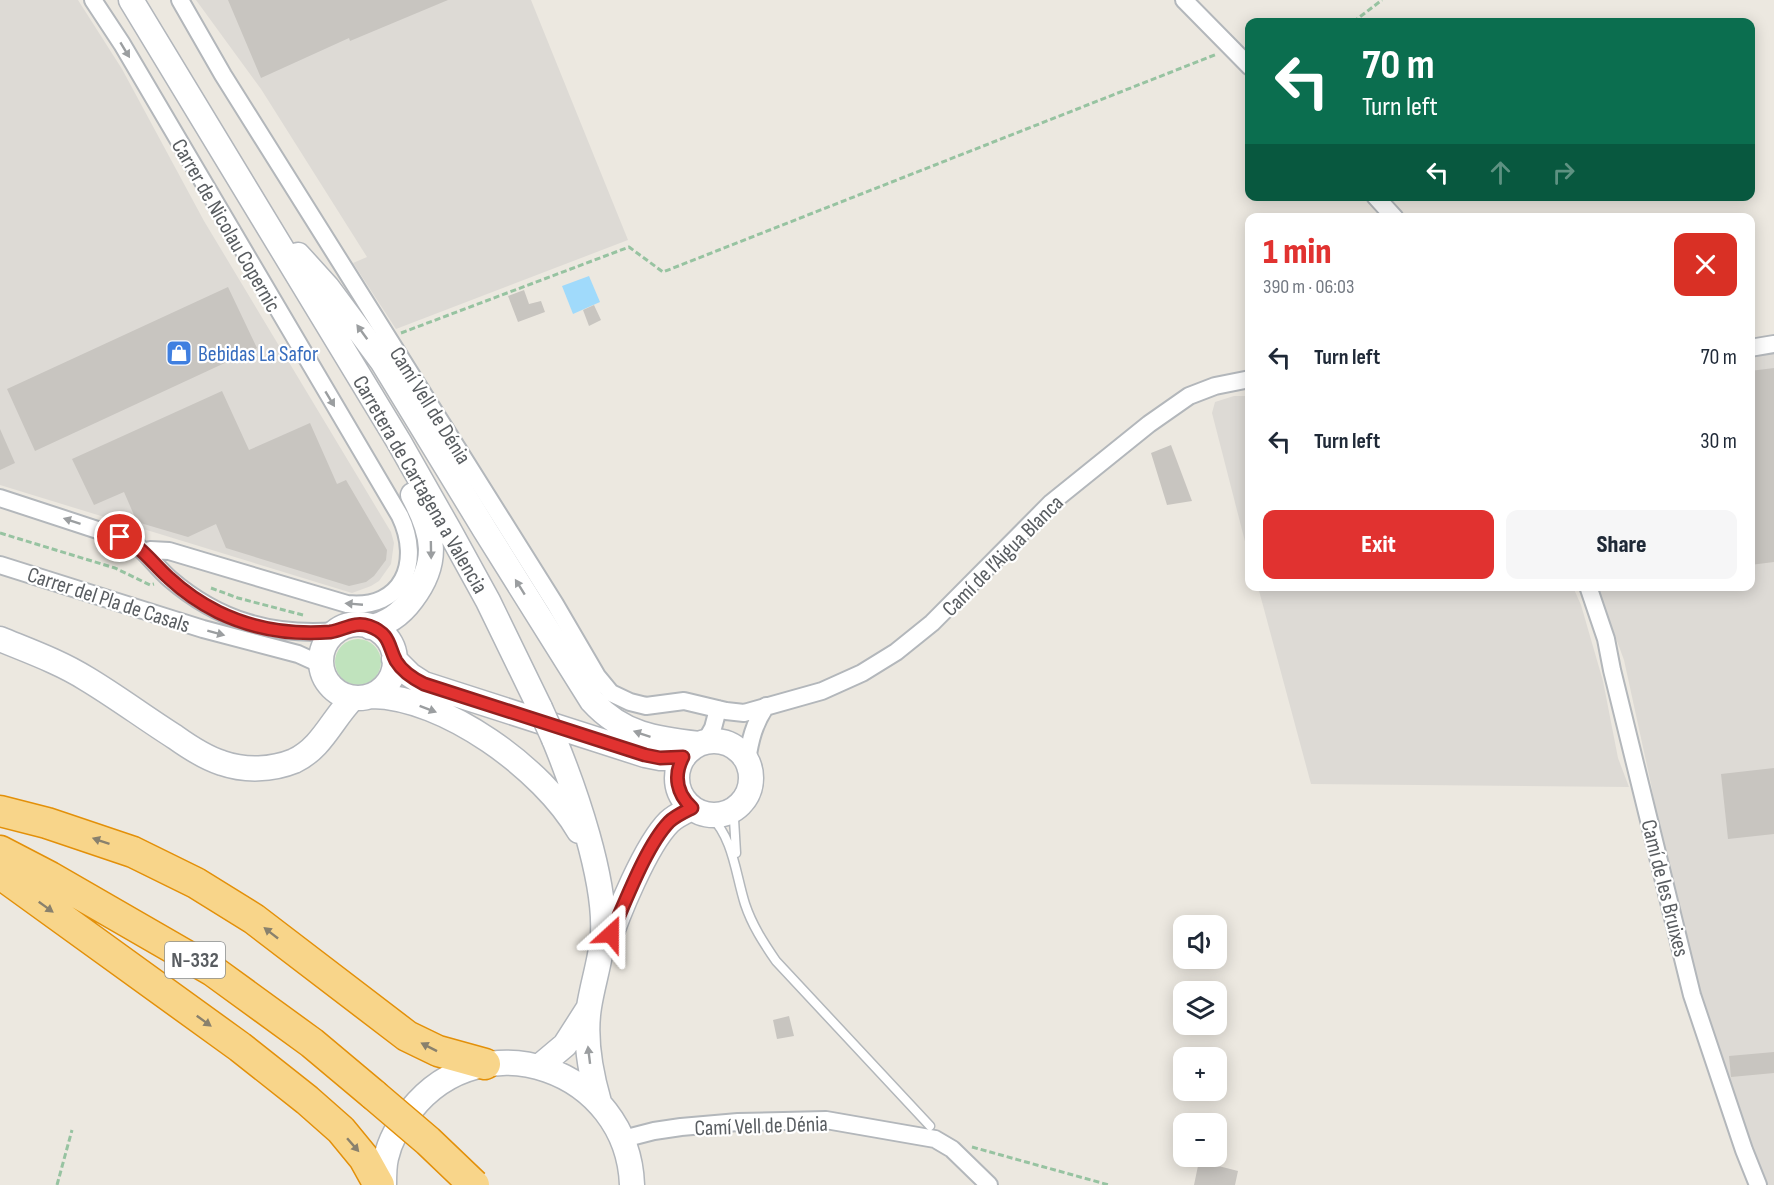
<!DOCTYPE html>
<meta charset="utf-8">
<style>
:root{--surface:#fff;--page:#f6f6f7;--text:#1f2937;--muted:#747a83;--accent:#e13230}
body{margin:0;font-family:"Sofia Sans Condensed",sans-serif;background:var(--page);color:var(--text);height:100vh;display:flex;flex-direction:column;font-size:22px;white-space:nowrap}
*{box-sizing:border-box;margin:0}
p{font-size:20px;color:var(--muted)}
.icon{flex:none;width:33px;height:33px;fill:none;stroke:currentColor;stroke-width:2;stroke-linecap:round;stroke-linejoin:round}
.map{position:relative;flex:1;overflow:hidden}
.side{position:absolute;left:1245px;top:213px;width:510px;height:378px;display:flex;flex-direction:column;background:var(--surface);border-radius:12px;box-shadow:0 3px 15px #0003}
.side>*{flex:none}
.banner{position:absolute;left:1245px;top:18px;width:510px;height:183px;border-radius:12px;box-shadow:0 3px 15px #0003;background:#0b6e4f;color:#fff;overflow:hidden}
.fabs{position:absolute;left:1173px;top:915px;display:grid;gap:12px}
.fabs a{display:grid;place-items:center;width:54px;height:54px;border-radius:12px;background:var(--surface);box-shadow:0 3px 15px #0003;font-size:30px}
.pin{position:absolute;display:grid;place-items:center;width:51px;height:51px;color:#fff;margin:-26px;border:3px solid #fff;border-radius:50%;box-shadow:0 2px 6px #0007}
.me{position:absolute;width:66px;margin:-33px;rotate:24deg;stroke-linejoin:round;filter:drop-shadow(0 0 4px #0008)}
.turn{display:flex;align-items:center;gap:21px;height:126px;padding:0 18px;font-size:27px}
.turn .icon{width:78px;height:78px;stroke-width:2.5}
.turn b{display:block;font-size:42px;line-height:51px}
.lanes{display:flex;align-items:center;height:57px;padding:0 18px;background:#0003;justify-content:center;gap:30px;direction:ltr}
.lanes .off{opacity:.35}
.round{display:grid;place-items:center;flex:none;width:63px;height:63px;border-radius:12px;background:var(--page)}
.head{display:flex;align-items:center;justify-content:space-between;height:102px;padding:0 18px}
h1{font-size:36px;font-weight:800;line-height:45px;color:var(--accent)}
.cta{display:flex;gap:12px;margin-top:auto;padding:12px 18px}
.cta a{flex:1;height:69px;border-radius:12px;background:var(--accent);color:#fff;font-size:24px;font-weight:800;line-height:69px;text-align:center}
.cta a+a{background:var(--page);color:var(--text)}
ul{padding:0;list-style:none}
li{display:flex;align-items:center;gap:18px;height:84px;padding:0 18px}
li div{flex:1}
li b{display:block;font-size:22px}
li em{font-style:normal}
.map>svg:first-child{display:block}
.industrial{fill:#dddad5}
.green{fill:#c0e3bd}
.water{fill:#a0dafb}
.building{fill:#c8c5c0}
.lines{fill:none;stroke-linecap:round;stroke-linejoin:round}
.lane-casing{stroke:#b3b7bb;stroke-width:11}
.street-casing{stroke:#b3b7bb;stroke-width:20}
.secondary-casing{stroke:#b2b6bb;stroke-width:27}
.highway-casing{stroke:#e39009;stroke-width:33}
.path{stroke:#97c3a1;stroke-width:3;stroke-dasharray:6 3;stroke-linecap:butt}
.lane{stroke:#fff;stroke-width:8}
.street{stroke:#fff;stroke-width:16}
.secondary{stroke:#fff;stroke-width:24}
.highway{stroke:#f8d58a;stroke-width:30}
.secondary-bridge-casing{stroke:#b2b6bb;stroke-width:27;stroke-linecap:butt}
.highway-bridge-casing{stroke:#e39009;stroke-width:33;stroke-linecap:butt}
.secondary-bridge{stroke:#fff;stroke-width:24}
.highway-bridge{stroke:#f8d58a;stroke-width:30}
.oneway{fill:#9b9ea0}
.oneway2{fill:#89816d}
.route-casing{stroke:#92201f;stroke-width:15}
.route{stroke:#e13230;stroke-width:10}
.labels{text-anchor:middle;stroke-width:4.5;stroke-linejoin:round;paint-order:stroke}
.shield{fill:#fff;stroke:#8b8e90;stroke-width:1.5}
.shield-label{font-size:21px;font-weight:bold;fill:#595d61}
.street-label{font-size:22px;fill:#595d61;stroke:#fff}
.shop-label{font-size:22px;fill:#366cbe;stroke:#fff;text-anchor:start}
</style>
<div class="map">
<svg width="1774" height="1185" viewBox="0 0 1774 1185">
<rect width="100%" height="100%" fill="#ece8e0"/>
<path class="industrial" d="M0,0H78L122,69L204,221L391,532L394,543L391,564L379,581L371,586L352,593L0,485Z
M196,0H531L628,240L396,329L353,263L367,257L261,89Z
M1774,349V1185H1766L1734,1097L1694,975L1664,857L1651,784L1624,660L1597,587L1750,586L1751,352Z
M1234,396H1249V557L1212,413L1215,402Z
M1258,587H1573L1581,605L1603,681L1618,758L1629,787L1311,784Z"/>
<path class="green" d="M335 662a23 23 0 1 1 46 0a23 23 0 1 1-46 0Z"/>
<path class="water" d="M589,276L600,302L573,314L562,286Z"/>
<path class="building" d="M228,0H448L350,41L349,38L261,78Z
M228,287L257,348L35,451L7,389Z
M524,290L529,304L541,301L545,312L518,322L508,296Z
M594,305L601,320L589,326L583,310Z
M1774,368V562L1750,565V371Z
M222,391L249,450L310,423L337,484L346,480L387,550L386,560L374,576L366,582L349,586L226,548L216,524L188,537L137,522L124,492L94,505L72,459Z
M0,429L15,463L0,470Z
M1171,445L1192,501L1167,505L1151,453Z
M1774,768V834L1728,839L1721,774Z
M789,1016L794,1036L777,1039L773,1020Z
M1774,1052V1073L1731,1077L1729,1056Z
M1199,1161L1238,1171L1235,1185H1194Z"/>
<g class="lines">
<g class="lane-casing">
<path id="lane" d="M710,815C734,840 735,872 745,904C752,925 763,942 776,961L930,1126
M736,853L734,819L737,808"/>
</g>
<g class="street-casing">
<path id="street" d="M93,0L122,44L400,516C422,562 403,610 347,604L169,551L150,550L144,552
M180,0L223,75L555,604L597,676L611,693L630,702L646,706L684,701L726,711L744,713L822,691L862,673L896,652L932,623L1051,503L1149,424L1189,396L1215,386L1250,379
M1184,0L1250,67
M1375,196L1395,218
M1750,348L1774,344
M0,498L131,541C146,551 156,567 170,579C219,621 272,636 336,631
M0,565L203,629L298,654L320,664
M1588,586L1606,639L1612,670L1692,995L1744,1150L1758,1185
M705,742L713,728L718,709
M747,761C750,740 754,724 766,706
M623,1139L654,1131L681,1127L738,1122L826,1120L935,1139L952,1149L989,1185"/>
</g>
<g class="secondary-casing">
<path id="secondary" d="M131,0L399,442L449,530L488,601L540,708
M298,255L327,287L382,361L485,530L592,701C623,735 656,739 699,744
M321 661a37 37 0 1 1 74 0a37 37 0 1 1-74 0Z
M370,627C388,624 401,614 412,599C440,562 434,534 413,495
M0,639C29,651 60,662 87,679C117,697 145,718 175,737C189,747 206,758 222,763C245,771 272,770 294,761C322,748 332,719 353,698
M394,659L410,675L424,684L645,755L660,758L683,757
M372,696C445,697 543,769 579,831
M554,739C575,790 606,879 603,934C601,959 593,982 589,1007C584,1039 590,1071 599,1102
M677 778a37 37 0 1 1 74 0a37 37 0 1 1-74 0Z
M607,947C617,915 646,845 669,822C675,816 684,812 692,808
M540,1066L565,1045L588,1009
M384,1185C384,1176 384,1166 386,1158C390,1140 400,1123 411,1110C484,1018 628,1070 632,1185"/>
</g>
<g class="highway-casing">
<path id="highway" d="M0,811L47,823L133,852L196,883L254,919L407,1036L438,1051L485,1064
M0,851L50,877L213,971L312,1043L374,1095
M0,870L9,880L240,1047L307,1100L341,1130L364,1158L379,1185"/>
</g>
<path class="path" d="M1353,22L1382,0
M401,333L629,247L663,272L1217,54
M0,533L115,568L150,585L154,584
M211,588L238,598L303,615
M972,1147L1109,1185
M57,1185L72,1130"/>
<use href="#lane" class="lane"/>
<use href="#street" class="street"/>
<use href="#secondary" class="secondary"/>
<use href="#highway" class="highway"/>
<g class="secondary-bridge-casing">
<path id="secondary-bridge" d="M540,708L554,739"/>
</g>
<g class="highway-bridge-casing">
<path id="highway-bridge" d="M374,1095L428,1141L474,1185"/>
</g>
<use href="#secondary-bridge" class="secondary-bridge"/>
<use href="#highway-bridge" class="highway-bridge"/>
</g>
<defs><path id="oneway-solid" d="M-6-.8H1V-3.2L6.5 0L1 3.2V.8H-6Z" transform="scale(1.5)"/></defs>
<g class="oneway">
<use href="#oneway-solid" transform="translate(125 50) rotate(59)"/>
<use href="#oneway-solid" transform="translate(362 332) rotate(-126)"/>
<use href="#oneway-solid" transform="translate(330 399) rotate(59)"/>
<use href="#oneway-solid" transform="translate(72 521) rotate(-162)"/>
<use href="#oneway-solid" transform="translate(431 550) rotate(89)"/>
<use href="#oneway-solid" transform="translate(520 587) rotate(-122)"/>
<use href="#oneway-solid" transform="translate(354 604) rotate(-175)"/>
<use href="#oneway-solid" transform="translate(216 633) rotate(15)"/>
<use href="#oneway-solid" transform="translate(428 709) rotate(21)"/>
<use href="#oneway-solid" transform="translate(642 734) rotate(-161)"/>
<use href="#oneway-solid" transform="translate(589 1055) rotate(-97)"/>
</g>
<g class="oneway2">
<use href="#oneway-solid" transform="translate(101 841) rotate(-161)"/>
<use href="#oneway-solid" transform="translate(46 907) rotate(36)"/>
<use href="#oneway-solid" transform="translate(271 933) rotate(-142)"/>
<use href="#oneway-solid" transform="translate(204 1021) rotate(36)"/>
<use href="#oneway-solid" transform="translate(429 1047) rotate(-153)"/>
<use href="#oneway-solid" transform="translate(353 1145) rotate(49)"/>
</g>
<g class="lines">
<g class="route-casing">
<path id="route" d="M120,537C142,546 152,563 169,578C183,591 200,603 218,612C253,629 291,635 330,632C344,630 354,621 369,626C391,634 388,646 396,661C402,671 414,679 424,684L645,755L660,758L683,757C673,776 677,794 692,808C684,812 675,816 669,822C646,846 625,903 611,934"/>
</g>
<use href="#route" class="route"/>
</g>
<defs>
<g id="shop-square" transform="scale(1.35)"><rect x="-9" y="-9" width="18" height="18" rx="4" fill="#3f7fe0" stroke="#fff"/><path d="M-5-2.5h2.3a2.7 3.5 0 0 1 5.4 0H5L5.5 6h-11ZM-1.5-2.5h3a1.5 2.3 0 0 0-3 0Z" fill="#fff"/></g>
</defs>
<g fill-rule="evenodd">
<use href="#shop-square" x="179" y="353"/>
</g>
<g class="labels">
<rect class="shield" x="165" y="942" width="60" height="36" rx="4.5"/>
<g class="shield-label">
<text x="195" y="967">N-332</text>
</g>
<g class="street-label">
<text transform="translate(227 225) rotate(60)" y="8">Carrer de Nicolau Copernic</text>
<text transform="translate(431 405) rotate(58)" y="8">Camí Vell de Dénia</text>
<text transform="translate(421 484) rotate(60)" y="8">Carretera de Cartagena a Valencia</text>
<text transform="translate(1002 555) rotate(-45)" y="8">Camí de l’Aigua Blanca</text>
<text transform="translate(109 599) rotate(18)" y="8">Carrer del Pla de Casals</text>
<text transform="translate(1666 888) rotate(76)" y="8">Camí de les Bruixes</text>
<text transform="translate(761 1125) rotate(-2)" y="8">Camí Vell de Dénia</text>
</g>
<g class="shop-label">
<text x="198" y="361">Bebidas La Safor</text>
</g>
</g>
</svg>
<div class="fabs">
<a><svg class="icon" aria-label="sound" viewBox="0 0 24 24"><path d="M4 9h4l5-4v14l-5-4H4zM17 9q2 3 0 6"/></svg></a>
<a><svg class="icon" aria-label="layers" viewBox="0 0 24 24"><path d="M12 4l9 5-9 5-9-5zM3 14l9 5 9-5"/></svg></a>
<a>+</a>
<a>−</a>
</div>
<div class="pin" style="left:120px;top:537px;background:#d93025"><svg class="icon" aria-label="arrive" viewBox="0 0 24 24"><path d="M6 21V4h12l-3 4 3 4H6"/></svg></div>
<svg class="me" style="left:611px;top:934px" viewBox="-20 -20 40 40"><path d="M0-17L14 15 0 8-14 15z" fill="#e13230" stroke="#fff" stroke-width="4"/></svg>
<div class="banner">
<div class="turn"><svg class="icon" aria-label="left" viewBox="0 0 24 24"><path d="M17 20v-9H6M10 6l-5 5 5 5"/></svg><div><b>70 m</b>Turn left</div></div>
<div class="lanes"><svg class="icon" aria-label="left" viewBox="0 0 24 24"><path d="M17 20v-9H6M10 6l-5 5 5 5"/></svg><svg class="icon off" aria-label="ahead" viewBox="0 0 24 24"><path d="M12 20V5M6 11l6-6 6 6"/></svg><svg class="icon off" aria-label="right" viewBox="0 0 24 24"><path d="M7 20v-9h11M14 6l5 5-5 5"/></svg></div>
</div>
<section class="side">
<div class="head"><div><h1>1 min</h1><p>390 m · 06:03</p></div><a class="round" style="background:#d93025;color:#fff"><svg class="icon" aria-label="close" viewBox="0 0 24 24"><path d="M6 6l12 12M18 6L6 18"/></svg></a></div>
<ul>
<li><svg class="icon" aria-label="left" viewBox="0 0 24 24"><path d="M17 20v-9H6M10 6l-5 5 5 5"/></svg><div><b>Turn left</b></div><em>70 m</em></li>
<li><svg class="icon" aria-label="left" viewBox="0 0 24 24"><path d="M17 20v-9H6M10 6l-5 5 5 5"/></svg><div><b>Turn left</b></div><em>30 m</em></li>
</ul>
<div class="cta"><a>Exit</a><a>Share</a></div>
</section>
</div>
